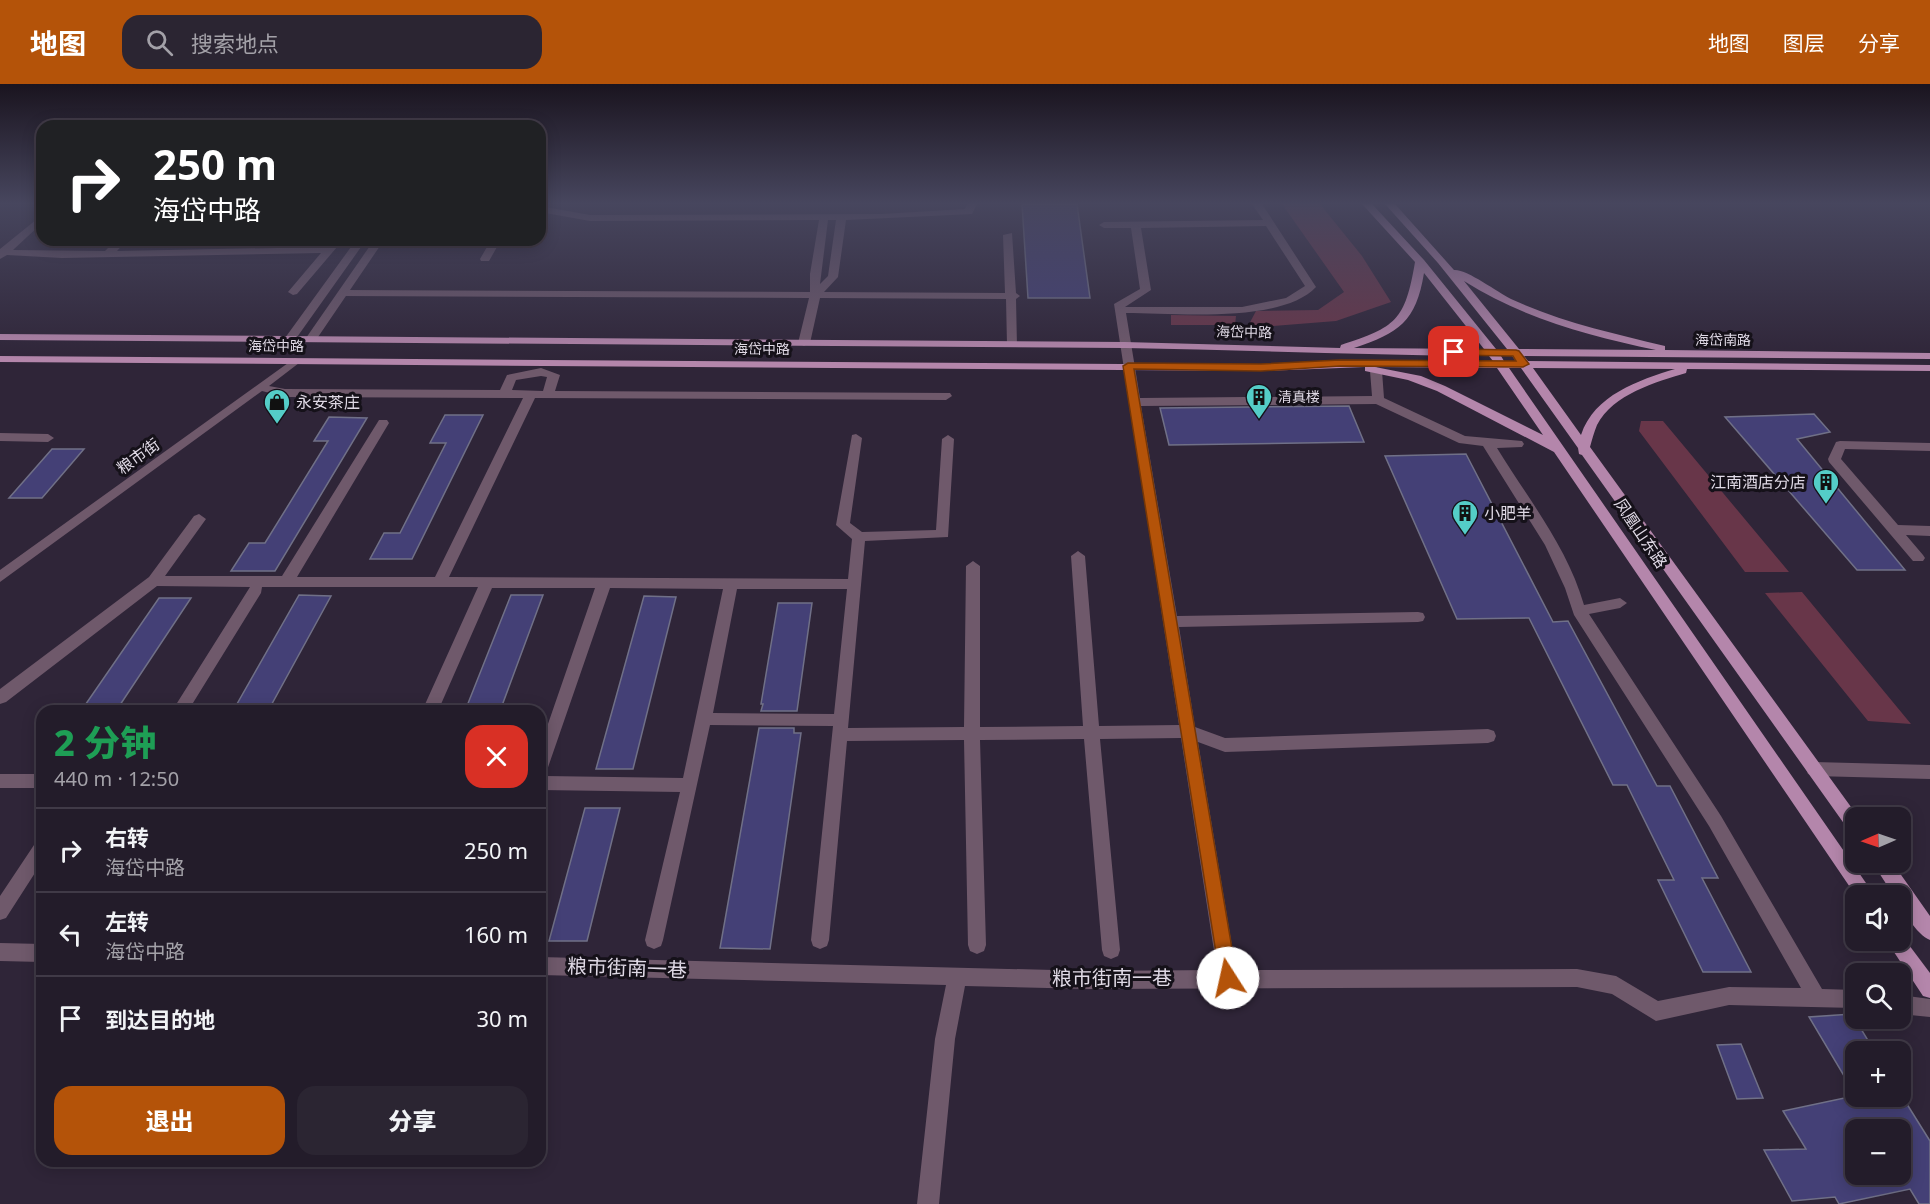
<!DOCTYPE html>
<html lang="zh">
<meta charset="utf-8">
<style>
:root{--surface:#231c2a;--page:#2b2532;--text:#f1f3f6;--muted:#a3a1a8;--line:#403a47;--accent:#b45309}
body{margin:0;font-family:"Noto Sans","Noto Sans SC",sans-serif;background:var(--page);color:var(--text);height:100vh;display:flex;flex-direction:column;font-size:22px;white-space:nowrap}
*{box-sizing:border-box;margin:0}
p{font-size:20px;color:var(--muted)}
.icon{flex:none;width:33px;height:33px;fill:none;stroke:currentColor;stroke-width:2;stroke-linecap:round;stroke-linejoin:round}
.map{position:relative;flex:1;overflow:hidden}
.sheet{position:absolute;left:36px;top:621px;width:510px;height:462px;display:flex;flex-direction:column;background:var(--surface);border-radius:18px;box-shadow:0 3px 15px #0003,0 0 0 2px var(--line)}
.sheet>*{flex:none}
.guide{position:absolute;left:36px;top:36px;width:510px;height:126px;border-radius:18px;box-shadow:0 3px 15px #0003,0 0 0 2px var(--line);background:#202124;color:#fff;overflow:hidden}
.needle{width:39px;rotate:268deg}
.buttons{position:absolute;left:1845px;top:723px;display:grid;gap:12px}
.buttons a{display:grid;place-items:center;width:66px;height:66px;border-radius:12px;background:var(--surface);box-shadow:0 3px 15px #0003,0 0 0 2px var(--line);font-size:30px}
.pin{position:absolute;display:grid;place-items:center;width:51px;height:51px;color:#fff;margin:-26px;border-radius:12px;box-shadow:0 3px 9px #0006}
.me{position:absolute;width:66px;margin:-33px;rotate:350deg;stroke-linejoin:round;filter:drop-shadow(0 0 4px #0008)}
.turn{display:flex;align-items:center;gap:21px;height:126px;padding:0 18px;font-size:27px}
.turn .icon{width:78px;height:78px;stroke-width:2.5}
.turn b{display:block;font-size:42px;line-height:51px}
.round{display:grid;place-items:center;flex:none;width:63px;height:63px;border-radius:18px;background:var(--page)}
.overview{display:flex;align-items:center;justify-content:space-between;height:102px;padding:0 18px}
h1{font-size:36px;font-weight:800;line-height:45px;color:#1e9e55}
.cta{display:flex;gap:12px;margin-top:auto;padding:12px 18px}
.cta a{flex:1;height:69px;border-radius:18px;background:var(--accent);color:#fff;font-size:24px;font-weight:800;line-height:69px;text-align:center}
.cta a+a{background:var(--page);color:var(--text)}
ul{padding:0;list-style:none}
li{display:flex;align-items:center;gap:18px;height:84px;padding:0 18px;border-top:2px solid var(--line)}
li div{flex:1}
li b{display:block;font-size:22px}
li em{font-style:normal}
header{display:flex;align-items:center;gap:36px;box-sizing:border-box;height:84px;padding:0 30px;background:var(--accent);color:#fff}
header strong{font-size:28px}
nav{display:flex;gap:33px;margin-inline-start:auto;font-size:21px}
.search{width:420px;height:54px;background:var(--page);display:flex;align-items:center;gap:15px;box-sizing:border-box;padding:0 21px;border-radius:18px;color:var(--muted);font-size:22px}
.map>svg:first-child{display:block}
.green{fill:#683649}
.building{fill:#444076;stroke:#707087;stroke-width:1.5;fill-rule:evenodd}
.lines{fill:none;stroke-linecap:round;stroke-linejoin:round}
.minor{fill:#6f596b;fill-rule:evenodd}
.tertiary{fill:#6f596b;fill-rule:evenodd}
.primary{fill:#b486ab;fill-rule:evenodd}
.route{fill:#b45309;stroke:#753606;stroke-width:1.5}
.labels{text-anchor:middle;stroke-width:6;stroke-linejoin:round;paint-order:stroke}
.far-street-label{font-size:14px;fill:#dfd9e5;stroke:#151119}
.far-poi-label{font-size:14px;fill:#dfd9e5;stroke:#151119;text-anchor:start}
.poi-label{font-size:16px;fill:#dfd9e5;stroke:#151119;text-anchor:start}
.street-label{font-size:16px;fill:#dfd9e5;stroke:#151119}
.near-street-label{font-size:20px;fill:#dfd9e5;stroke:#151119}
</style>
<header>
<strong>地图</strong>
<div class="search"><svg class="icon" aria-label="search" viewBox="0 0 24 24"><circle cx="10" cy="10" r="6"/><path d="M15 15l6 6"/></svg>搜索地点</div>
<nav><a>地图</a><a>图层</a><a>分享</a></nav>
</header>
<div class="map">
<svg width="1930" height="1120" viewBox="0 0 1930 1120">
<rect width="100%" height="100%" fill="#2f2538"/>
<path class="green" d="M1282,120H1320L1362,172L1391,218L1336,237L1247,244L1256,227L1318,226L1344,208Z
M1171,231L1236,232L1235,241H1171Z
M1641,337H1663L1789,488H1745L1639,347Z
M1802,508L1911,640L1868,637L1765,509Z"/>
<path class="building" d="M1022,120H1077L1090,214H1028Z
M1349,322L1364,358L1169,361L1160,324Z
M1814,330L1830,348L1797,355L1905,486H1857L1725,333Z
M445,331H483L412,475H370L384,449H400L446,359H430Z
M329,333L367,334L275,487H231L249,459H265L328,357H314Z
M52,365H84L42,414H9Z
M1466,370L1553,538L1568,537L1657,702H1670L1718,794H1702L1751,888H1703L1658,796H1674L1627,701H1613L1529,534L1457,535L1385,372Z
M299,511L331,512L268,627H233Z
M511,511H543L500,627H465Z
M644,512L676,513L633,685H596Z
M159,514H191L116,627H81Z
M778,519H812L797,627H761L763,620H761Z
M759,644H794V649H801L770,865L720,864Z
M585,724H620L587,857H549Z
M1852,930L1875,968H1856V1012L1809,933Z
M1741,960L1763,1014L1737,1015L1717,961Z
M1900,1009L1930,1057V1120H1919L1910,1105L1839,1120L1835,1113L1792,1117L1764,1066L1806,1065L1783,1027L1854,1012H1900ZM1856,1046H1900V1090H1856Z"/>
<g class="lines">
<path class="minor" d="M967,120H977L972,130L846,136L838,193L824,208L1005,209L1003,151L1012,149L1016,209L1020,212L1016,215L1017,263H1009L1007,261L1006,215L820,214L810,259L804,262L798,259L809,214L343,212L338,209L343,206L810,208V190L819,136L590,137L540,128V122L590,131L882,130L965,125ZM828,136H836L828,192L820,200Z
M1252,120H1262L1316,203C1281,240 1175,229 1126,229L1140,314L1372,312L1370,287L1376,283L1382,287L1384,314L1465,352L1522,357L1524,360L1522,363L1497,364C1528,415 1567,462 1584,521L1620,514L1627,519L1620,524L1589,530L1721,732L1822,905L1856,906V924L1729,921L1656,937L1612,910L1577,903L1090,905L965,902L955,955L939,1120H917L935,955L946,901L540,891V873L1090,887L1217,886L1181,654L1100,655L1120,866L1118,872L1111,875L1104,872L1102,866L1084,655L980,656L986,861L984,867L977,870L970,867L968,861L964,656L847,657L829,856L827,862L820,865L813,862L811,856L833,642L710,641L663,856L661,862L654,865L647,862L645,856L680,708L540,706V663L595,504H492L438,627H422L478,503H262L261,509L188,627H172L250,503L157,502L6,618L0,620V605L149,493L194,432L199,430L206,435L165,492H282L379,336H387L389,339L297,493H435L523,314L285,313L262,307L0,498V486L295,274L301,277L299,279L269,302L285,305L500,306L507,291L541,284L560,291L555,307L950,309L952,312L946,316L535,314L449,493L848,495L852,455L836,441L852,351L856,350L862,354L850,439L862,448L936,446L942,355L948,351L954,355L948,453L865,457L848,644L964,643L966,482L973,477L980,482V643L1083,642L1071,472L1078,467L1085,472L1099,642L1179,641L1114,220L1140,205L1131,144H1104L1099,141L1104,138L1263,136ZM1266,142L1305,202L1286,214L1242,223H1125L1151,206L1141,144ZM541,292L547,293L543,307L512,306L516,296ZM1376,320L1459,359L1483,362L1545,461L1565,504L1574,531L1709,742L1801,904L1729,903L1658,917L1616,892L1577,885L1236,886L1198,658L1225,668L1488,659L1494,657L1496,652L1494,647L1488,645L1225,654L1195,643L1179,543L1418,538L1423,537L1425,533L1423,529L1418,528L1177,532L1141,322ZM610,504L723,505L683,694L545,692ZM737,505H847L834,630L713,629Z
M42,131V139L13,166L105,167L116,156H127L117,167L326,163L333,156H343L297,210L293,211L288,208L321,169L62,174L7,171L0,175V165Z
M491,156H501L489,177H481L480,175Z
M0,349L48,350L54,354L48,358L0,357Z
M1840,357L1930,359V367L1845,365L1841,375L1898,441L1930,442V452L1906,451L1923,471L1925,474L1923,477H1913L1829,378L1828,375L1836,358Z
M1814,678L1930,681V695L1814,692L1808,690L1806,685L1808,680Z
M0,690H42V704H0Z
M42,755V778L6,834L0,836V812L36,758Z
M0,859L42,860V878L0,877Z
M1900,911L1930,915V933L1900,930Z"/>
<path class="tertiary" d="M356,156H366L295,256H287L285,254Z
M374,156H384L316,256H308L306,254Z"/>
<path class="primary" d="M1362,120H1372L1424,176L1496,265H1507L1438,179L1385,120H1395L1454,186C1467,185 1497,208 1511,215C1561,238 1612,249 1665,262V266L1930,269V275L1524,272L1528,277L1930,281V287L1687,285L1686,289C1656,298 1613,310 1597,341C1594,348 1592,356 1590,363L1859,734H1856V750L1850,748L1582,371L1579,370L1578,364L1521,284H1509L1875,812H1856L1554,368L1437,307L1408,296L1365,287V283L1261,287L0,278V272L1261,281L1340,276L1493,277L1489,272C1368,271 1246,266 1125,264L0,256V250L1125,258L1340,264L1341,261C1396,243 1405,237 1415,178ZM1424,189L1484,265L1354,264C1399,249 1416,238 1424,189ZM1464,197C1522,234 1589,252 1656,266L1519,265ZM1501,272H1512L1516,277H1504ZM1375,283L1497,284L1543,351L1445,302L1421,292ZM1533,284L1675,285C1639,296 1594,311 1581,351Z
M1872,778H1892L1930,832V856C1917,851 1900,825 1900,812H1894Z
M1900,849L1930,889V914L1923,912L1890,862L1888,856H1900Z"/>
</g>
<linearGradient id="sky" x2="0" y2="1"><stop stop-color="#1a141f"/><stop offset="0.43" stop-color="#47465e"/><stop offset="1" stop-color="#47465e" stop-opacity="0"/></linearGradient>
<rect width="1930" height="277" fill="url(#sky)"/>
<path class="route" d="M1454,265L1516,266L1519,267L1529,280L1523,283L1340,282L1261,287L1134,285L1237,894L1234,900L1228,902L1222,900L1220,894L1123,282L1128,279L1261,280L1340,276L1516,277L1513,272L1450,271V266Z"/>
<defs>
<g id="building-pin" transform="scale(1.35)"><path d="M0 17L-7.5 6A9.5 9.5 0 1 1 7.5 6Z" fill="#54cdc7" stroke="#151119"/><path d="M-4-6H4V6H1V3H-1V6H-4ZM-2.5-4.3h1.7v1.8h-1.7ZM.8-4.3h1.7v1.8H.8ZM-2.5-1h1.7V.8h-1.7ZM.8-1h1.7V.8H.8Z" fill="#111"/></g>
<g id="shop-pin" transform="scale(1.35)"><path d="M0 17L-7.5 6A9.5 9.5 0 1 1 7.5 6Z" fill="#54cdc7" stroke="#151119"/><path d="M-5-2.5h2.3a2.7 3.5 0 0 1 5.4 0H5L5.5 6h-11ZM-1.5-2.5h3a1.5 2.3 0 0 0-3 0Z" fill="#111"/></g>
</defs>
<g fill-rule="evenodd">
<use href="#building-pin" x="1259" y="313"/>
<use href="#shop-pin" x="277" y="318"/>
<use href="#building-pin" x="1826" y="398"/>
<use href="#building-pin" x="1465" y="429"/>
</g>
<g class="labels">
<g class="far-street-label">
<text transform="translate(1244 248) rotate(1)" y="5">海岱中路</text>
<text x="1723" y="261">海岱南路</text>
<text x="276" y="267">海岱中路</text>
<text x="762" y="270">海岱中路</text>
</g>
<g class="far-poi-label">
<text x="1278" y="318">清真楼</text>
</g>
<g class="poi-label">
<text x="296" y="324">永安茶庄</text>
<text x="1806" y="404" text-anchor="end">江南酒店分店</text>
<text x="1484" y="435">小肥羊</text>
</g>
<g class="street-label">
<text transform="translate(138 372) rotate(-36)" y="6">粮市街</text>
<text transform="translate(1641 449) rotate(56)" y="6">凤凰山东路</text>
</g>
<g class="near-street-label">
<text transform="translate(627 884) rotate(2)" y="7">粮市街南一巷</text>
<text x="1112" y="901">粮市街南一巷</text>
</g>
</g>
</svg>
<div class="buttons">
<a><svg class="needle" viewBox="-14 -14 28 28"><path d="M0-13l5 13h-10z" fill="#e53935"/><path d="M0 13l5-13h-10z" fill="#a3a1a8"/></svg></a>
<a><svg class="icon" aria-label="sound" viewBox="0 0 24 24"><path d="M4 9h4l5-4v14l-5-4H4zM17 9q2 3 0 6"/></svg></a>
<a><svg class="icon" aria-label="search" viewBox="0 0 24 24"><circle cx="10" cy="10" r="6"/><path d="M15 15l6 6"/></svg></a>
<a>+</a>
<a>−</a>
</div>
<div class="pin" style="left:1454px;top:268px;background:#d93025"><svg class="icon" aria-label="arrive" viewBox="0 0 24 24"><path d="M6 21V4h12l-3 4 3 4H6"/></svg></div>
<svg class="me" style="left:1228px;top:894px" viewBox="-20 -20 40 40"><circle r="19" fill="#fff"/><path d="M0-13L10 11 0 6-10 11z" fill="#b45309"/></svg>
<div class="guide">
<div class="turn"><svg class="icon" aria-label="right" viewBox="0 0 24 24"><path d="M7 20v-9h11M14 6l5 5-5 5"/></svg><div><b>250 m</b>海岱中路</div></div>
</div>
<section class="sheet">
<div class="overview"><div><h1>2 分钟</h1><p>440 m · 12:50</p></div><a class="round" style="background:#d93025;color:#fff"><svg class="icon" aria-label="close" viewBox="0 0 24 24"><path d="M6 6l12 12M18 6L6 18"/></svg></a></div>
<ul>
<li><svg class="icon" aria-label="right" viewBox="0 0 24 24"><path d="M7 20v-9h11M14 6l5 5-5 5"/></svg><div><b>右转</b><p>海岱中路</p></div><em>250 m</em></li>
<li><svg class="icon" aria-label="left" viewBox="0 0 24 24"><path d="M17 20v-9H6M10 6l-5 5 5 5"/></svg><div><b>左转</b><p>海岱中路</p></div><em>160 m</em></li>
<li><svg class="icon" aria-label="arrive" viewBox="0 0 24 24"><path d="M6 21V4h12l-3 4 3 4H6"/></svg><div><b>到达目的地</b></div><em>30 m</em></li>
</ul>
<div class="cta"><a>退出</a><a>分享</a></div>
</section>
</div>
